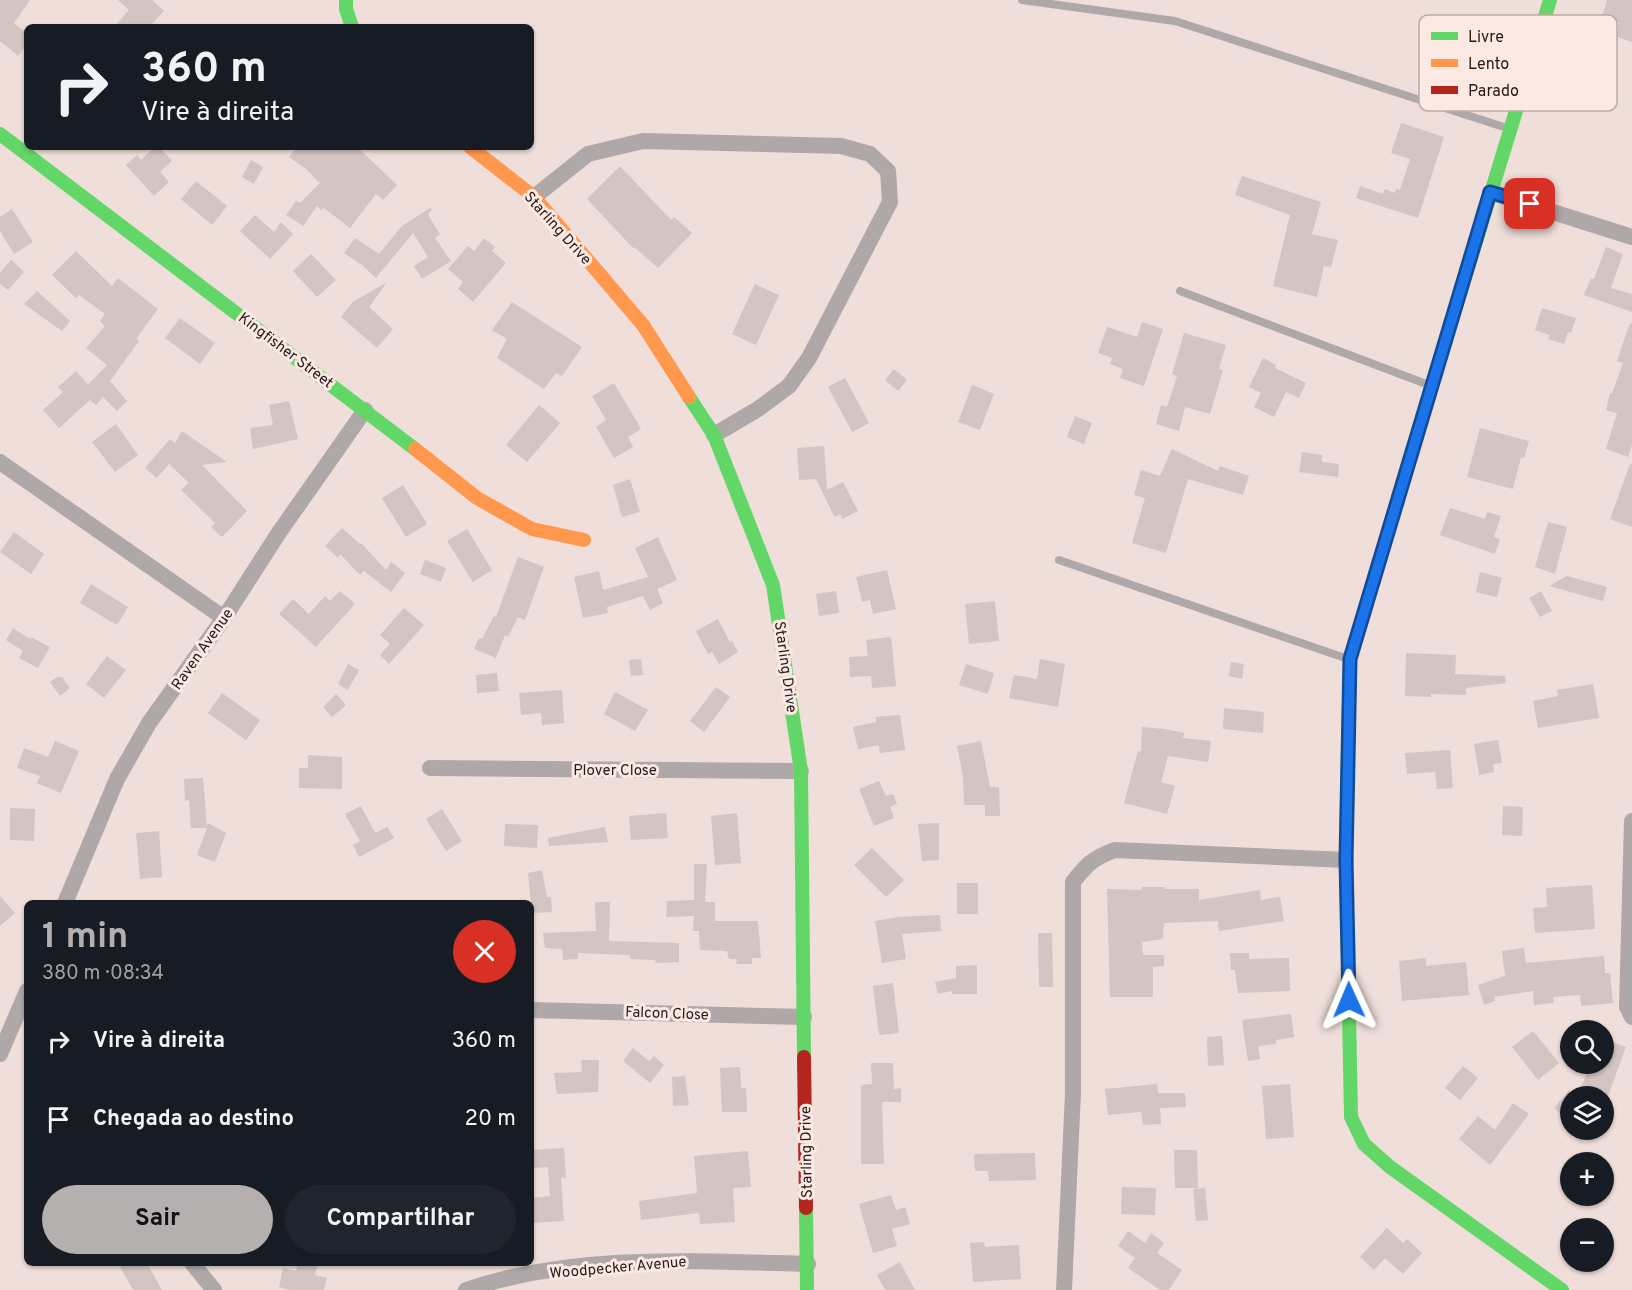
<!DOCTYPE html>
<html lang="pt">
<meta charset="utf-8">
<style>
:root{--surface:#171b24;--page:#20242c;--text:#f1f3f6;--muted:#9ea1a6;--accent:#b5b0b0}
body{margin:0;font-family:Overpass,sans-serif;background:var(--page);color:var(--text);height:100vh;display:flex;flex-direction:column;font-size:22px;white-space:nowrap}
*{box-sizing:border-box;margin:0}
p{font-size:20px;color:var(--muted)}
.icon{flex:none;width:33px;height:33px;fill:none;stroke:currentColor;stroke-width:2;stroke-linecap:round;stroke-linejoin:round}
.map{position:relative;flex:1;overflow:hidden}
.side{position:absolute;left:24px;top:900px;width:510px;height:366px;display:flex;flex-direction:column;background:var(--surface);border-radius:9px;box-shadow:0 2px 4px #0004}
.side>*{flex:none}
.guide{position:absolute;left:24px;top:24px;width:510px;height:126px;border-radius:9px;box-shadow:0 2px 4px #0004;background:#171b24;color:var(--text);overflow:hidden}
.fabs{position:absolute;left:1560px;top:1020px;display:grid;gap:12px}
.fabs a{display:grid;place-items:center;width:54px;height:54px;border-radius:50%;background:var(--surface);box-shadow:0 2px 4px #0004;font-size:30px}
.pin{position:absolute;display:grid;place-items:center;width:51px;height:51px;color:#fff;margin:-26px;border-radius:12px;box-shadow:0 3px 9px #0006}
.me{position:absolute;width:66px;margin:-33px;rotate:359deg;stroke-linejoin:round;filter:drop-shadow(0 0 4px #0008)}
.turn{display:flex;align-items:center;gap:21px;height:126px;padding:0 18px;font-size:27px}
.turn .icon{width:78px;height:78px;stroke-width:2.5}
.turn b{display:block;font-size:42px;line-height:51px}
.round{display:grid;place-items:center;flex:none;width:63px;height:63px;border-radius:32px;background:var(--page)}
.headline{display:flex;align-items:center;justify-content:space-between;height:102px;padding:0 18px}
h1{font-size:36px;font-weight:700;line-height:45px;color:var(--accent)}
.primary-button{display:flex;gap:12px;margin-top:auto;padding:12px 18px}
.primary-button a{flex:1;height:69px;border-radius:36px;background:var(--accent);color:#111;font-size:24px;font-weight:700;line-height:69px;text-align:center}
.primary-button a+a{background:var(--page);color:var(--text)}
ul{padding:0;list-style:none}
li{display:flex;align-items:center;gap:18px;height:78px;padding:0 18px}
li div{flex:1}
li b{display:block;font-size:22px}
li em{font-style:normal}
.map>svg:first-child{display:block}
.building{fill:#d2c5c2}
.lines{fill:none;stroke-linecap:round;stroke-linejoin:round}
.lane{stroke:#aea8a8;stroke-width:8}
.street{stroke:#aea8a8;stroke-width:16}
.fast{stroke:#63d668;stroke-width:14}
.slow{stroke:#ff974d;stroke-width:14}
.jam{stroke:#b3261e;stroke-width:14}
.route-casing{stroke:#114b97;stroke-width:15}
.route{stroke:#1a73e8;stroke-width:10}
.labels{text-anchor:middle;stroke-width:6;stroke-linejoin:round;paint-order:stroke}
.street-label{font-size:15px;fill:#241917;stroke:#fce9e4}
.key{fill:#fce9e4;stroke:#bbaba6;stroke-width:1.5}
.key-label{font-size:16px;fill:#241917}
</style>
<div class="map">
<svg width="1632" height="1290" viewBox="0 0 1632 1290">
<rect width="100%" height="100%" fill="#efded9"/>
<path class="building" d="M0,0H30L14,23L27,34V45L18,56L0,41Z
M118,0H152L164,11L149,27H114L129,10Z
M1607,0H1632V42L1615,36L1619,23L1602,17Z
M1401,123L1444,137L1418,218L1356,198L1360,186L1383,194L1385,189L1395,193L1396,189L1400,190L1410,159L1391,153Z
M154,147H159L172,161L160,172L169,182L154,196L126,165L137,155L141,160Z
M297,147H357L397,185L383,200L376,194L350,228L324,208L321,210L317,206L303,226L286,215L296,201L300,203L320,183L306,169L289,157Z
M251,160L263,167L254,184L242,177Z
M620,166L671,220L674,217L692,233L658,268L634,247L633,248L587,199Z
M1242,176L1321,202L1312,234L1338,240L1331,267L1324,266L1317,297L1273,286L1290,215L1235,195Z
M196,181L227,206L212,225L181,199Z
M430,208L432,209L428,215L440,234L435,238L451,261L422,279L414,266L428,257L413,233L376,278L362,265L344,253L355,238L379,254L402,226Z
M12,209L33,242L14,254L0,231V217Z
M255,215L274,232L281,222L293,234L270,259L240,231Z
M484,238L495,247L492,251L506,263L473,302L458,289L463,282L448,269L468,246L474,251Z
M1606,247L1623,254L1611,288L1632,294V312L1584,295L1591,278L1594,279Z
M76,251L112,286L118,278L158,309L136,339L139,341L110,381L127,401L117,411L103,397L96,405L90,400L59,428L43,410L63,392L58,387L76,371L88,385L107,365L86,348L105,326L100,321L105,314L79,295L76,298L52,275Z
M311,254L336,280L317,297L293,271Z
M11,260L24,272L8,290L0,284V273Z
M387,282L369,307L393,329L377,348L341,317L353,302Z
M755,284L779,295L756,345L732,334Z
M37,291L70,321L62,331L24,304Z
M512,302L582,347L562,376L556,373L544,389L497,358L507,339L492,330Z
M1542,308L1576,318L1571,333L1568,332L1564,344L1548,339L1550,335L1535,330Z
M180,318L215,343L200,364L165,338Z
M1142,322L1163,329L1144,386L1120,378L1123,369L1110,364L1112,358L1098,353L1107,327L1137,337Z
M1630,323L1632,324V445L1628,457L1606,449L1617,413L1606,410L1610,393H1612L1623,363L1617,361Z
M1184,333L1226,345L1219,369L1223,370L1210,414L1185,407L1179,431L1156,424L1161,405L1167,407L1177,376L1172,374Z
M1263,358L1276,365L1275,368L1306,383L1299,398L1286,392L1274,417L1254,407L1261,393L1249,387Z
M894,369L907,380L898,391L885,380Z
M845,378L869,423L852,432L828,387Z
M614,383L641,429L628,437L633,447L614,458L596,427L606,420L592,396Z
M972,385L994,394L980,430L958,422Z
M289,401L298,439L253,449L250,428L273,425L269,405Z
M539,405L560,423L527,462L506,445Z
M1075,416L1092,423L1084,444L1067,437Z
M116,424L138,455L115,472L92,442Z
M1480,428L1529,441L1524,458L1521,457L1513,489L1467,477Z
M182,431L227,462L202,465L247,511L222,537L211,527L215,523L181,490L189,483L169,464L157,478L145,468L170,439L175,443Z
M824,446L827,490L843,482L858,511L842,519L841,515L834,516L816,479L799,480L797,448Z
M1172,449L1218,471L1220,466L1249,476L1243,495L1188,479L1166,553L1132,543L1145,498L1134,495L1141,470L1160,476Z
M1302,452L1322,455V462L1339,464L1338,477L1299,472Z
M1630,464H1632V527L1610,519Z
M630,479L640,512L622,517L613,485Z
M403,485L427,524L406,537L382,498Z
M1450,508L1485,519L1487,512L1501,516L1494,537L1500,539L1495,554L1440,535Z
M1548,522L1567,527L1555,574L1535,567Z
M342,528L360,544L361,543L386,570L391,562L405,573L391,592L364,571L360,575L340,554L338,558L325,546Z
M467,529L492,570L473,582L447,541Z
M14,532L44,554L31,574L0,552Z
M658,537L677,580L657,589L663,603L650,610L643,596L607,607L608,613L583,618L574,577L599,571L603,590L648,577L635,548Z
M518,557L544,567L525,620L518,617L508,637L505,635L496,658L474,649L479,638L482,639L494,616L496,617Z
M425,560L446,568L441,582L420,574Z
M887,570L896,609L873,614L870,600L862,602L856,577Z
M1480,572L1502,578L1497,597L1476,592Z
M1567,576L1607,587L1603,601L1549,586Z
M91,584L128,607L117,625L80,603Z
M340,591L355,604L316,647L279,614L293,599L309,614L325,596L330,601Z
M836,591L839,613L819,616L816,594Z
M1541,591L1552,611L1540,617L1529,598Z
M995,601L999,641L969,644L965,604Z
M404,608L424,625L389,664L380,655L390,644L380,635Z
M718,619L730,642L732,641L738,652L719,664L712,652L708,654L696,631Z
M13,628L30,639L31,637L50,647L38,668L19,658L23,651L6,640Z
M891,637L896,686L872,688L871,676L850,677L849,657L868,656L866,640Z
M1406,653L1456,655L1455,674L1505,676L1506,683L1466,688V695L1431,694V697L1405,696Z
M107,656L126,670L104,698L86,684Z
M641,659L643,675L631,676L629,660Z
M1040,659L1065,664L1058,707L1009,698L1014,675L1037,679Z
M1231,662L1244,664L1242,679L1229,676Z
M348,664L359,670L348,690L338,684Z
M966,664L994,673L988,694L959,685Z
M497,673L499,691L477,693L476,675Z
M57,677H62L70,688L60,696L50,682Z
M1593,684L1599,718L1538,728L1533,701L1558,696L1557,690Z
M716,687L730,697L704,732L690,721Z
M562,690L564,723L542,725L541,713L521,715L519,693Z
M615,692L648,710L635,731L604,714Z
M222,693L260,720L246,740L208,713Z
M336,694L346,705L332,717L323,707Z
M1224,708L1264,712L1263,733L1223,729Z
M900,715L905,750L880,753L879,745L858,749L853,727L876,722V717Z
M1142,727L1165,729L1184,733L1183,738L1211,741L1208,762L1168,756L1161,782L1175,786L1167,814L1124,803L1138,751L1141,752Z
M1498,740L1502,763L1493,764L1494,772L1479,775L1474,744Z
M55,741L79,751L61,793L37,783L40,776L17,768L24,748L48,757Z
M981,741L990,787H999L1000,816H985V805H964L963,777L957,746Z
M1450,750L1453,788L1437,789L1435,772L1407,774L1405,753Z
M308,755L342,757V789L299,788V768H308Z
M203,778L207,827L208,823L226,833L215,862L197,855L207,828H191L189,800L185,801L184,779Z
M879,781L886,796L893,794L897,804L890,807L894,818L874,826L859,789Z
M361,806L375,833L387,827L394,838L359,857L353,845L360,841L345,814Z
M1503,806L1523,807L1522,836L1502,835Z
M10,808L35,809L34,841L10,840Z
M442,809L462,841L446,851L426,819Z
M666,813L668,838L631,840L629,816Z
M737,813L741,863L715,865L711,816Z
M939,823V860L922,861L918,824Z
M505,824L538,825L537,848L504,846Z
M605,827L608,842L549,846L548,838Z
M159,831L162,877L140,879L136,833Z
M872,848L904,880L886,897L854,865Z
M694,864H707L705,902H715V921H758L761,958H752V964H736L737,959H729L727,951L700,950L699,931H693L694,916L666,917L667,901L694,900Z
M542,870L547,897H551L552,912L532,913L528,873Z
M957,883H978V914H957Z
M1592,885L1595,929L1535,933L1533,908L1547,907L1546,888Z
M1142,887H1165V889H1199V900L1260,890L1261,900L1280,897L1284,921L1219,931L1218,921L1164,923L1163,939L1142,942L1143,955H1164V966L1153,967V997H1110L1107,889L1142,890Z
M0,896L15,913L0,926Z
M595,902H610L609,941L679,943V962L656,963L655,960L630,959V955L578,953V959L563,960L562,949L545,948L543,933L596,931Z
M940,915L941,931L902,934L906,959L882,963L875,921L899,917Z
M1038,933H1052L1053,987H1039Z
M1524,948L1526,963L1604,956L1605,973H1610L1613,1003L1581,1006L1580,995L1553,997L1554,1003L1534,1005L1533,991L1494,997L1495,1001L1484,1005L1478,985L1505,976L1502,951Z
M1230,953H1249V959L1289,958L1290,991L1238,993L1235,970H1231Z
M1426,958V966L1466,962L1469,995L1402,1001L1399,961Z
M977,965V994H952V991L938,994L935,982L956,978V966Z
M893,983L899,1033L879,1035L873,986Z
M1291,1014L1294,1037L1276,1040V1044L1258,1046L1260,1059L1248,1061L1242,1020Z
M1533,1031L1559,1063L1538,1080L1512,1047Z
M1222,1036L1224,1065L1208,1066L1207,1037Z
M1609,1041L1626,1047L1608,1096H1578L1590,1064H1604V1048L1606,1049Z
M633,1048L649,1061L654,1056L664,1065L650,1083L623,1061Z
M581,1060H599L598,1092L557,1094L554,1073L582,1072Z
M871,1063H893L894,1089L901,1088V1102H882L884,1164H861V1085L872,1084Z
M1463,1066L1478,1078L1460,1100L1445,1088Z
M740,1067L741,1088H746L747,1112H722L720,1068Z
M685,1076L689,1105L673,1106L672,1077Z
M1157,1084L1158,1093H1185L1186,1107L1160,1108L1161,1124L1143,1125L1141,1112L1108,1115L1105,1089Z
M1290,1084L1294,1137L1266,1139L1262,1086Z
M1570,1089V1123L1554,1108Z
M1513,1103L1529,1114L1490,1165L1459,1139L1478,1116L1495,1130Z
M564,1148L566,1178H561L564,1221L531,1223V1198L550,1196L548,1167L531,1168V1150Z
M1174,1150H1197L1198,1188H1175Z
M748,1151L751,1187L733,1188L735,1222L700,1224L699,1213L641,1220L639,1201L697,1193L694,1156Z
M1035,1153L1036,1180L989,1181L988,1171H975L974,1154Z
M1122,1187L1156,1188L1155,1215L1121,1214Z
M1205,1188L1208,1220L1196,1221L1193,1189Z
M891,1195L896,1210L905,1207L910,1224L892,1229L897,1246L873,1253L859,1204Z
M1387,1228L1403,1243L1407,1239L1422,1253L1403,1274L1385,1258L1374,1270L1360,1257Z
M1128,1231L1145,1243L1151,1233L1164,1243L1157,1253L1182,1270L1169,1290H1160L1128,1268L1135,1258L1118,1246Z
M984,1242L985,1247L1019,1245L1021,1279L973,1282L970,1243Z
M900,1262L915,1290H885L877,1275Z
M118,1263H147L162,1290H133Z
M298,1263L317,1266L315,1275L327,1278L324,1290H290L279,1287L283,1268L296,1271Z"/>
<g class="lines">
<path class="lane" d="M1022,0L1175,21L1510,129
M1180,291L1429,385
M1059,560L1348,659"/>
<path class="street" d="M1490,192L1632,237
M534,197L588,154L643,141L841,146L870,154L888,171L890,202L809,358L789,386L758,409L714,435
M0,462L224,618
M430,768L801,771
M1632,821L1627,1007L1632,1017
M65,903L117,779L149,723L224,618L278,534L365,410
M531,1010L804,1017
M0,1054L27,991
M192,1263L214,1290
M466,1290C575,1253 695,1261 808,1264
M1064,1290L1073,1092V882C1087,864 1093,858 1115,850L1346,860"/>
<path class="fast" d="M346,0V9L352,27
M0,134L415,449
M689,397L714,435L773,585L801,771L804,1057
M1406,470L1550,0
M1348,751L1346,860L1351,1117L1364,1144L1390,1167L1562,1290
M806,1208L807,1290"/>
<path class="slow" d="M470,147L534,197L643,325L689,397
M415,449L477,498L532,529L584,540
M1348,751L1350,659L1406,470"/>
<path class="jam" d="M804,1057L806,1208"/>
</g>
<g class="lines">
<g class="route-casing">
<path id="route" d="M1349,1000L1346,860L1350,659L1490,192L1530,204"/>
</g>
<use href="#route" class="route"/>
</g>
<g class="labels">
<g class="street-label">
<text transform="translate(558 228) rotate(48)" y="5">Starling Drive</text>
<text transform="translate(286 350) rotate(37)" y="5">Kingfisher Street</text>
<text transform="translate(202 649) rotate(-55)" y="5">Raven Avenue</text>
<text transform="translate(786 667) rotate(82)" y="5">Starling Drive</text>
<text x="615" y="775">Plover Close</text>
<text transform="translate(667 1013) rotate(2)" y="5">Falcon Close</text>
<text transform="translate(806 1152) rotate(-91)" y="5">Starling Drive</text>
<text transform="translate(618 1267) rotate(-5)" y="5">Woodpecker Avenue</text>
</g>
</g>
<rect x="1419" y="15" width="198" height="96" rx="9" class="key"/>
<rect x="1431" y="32" width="27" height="8" fill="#63d668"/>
<rect x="1431" y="59" width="27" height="8" fill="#ff974d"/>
<rect x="1431" y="86" width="27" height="8" fill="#b3261e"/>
<g class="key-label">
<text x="1468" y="42">Livre</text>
<text x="1468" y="69">Lento</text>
<text x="1468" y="96">Parado</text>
</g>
</svg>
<div class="fabs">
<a><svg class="icon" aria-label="search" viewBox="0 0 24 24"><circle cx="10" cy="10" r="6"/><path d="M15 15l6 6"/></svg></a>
<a><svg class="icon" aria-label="layers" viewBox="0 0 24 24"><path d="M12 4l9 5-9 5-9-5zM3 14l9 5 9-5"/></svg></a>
<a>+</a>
<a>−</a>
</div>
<div class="pin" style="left:1530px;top:204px;background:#d93025"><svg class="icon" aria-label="arrive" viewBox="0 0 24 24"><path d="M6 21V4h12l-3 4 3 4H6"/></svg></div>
<svg class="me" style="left:1349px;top:1000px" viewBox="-20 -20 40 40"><path d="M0-17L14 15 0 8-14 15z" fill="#1a73e8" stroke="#fff" stroke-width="4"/></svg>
<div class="guide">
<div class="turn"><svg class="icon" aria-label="right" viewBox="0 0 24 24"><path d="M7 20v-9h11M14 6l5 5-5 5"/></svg><div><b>360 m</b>Vire à direita</div></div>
</div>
<section class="side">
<div class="headline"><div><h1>1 min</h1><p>380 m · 08:34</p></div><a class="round" style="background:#d93025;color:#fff"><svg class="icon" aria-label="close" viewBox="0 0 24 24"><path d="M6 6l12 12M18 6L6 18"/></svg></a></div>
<ul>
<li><svg class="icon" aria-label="right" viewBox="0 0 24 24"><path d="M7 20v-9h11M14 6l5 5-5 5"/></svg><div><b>Vire à direita</b></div><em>360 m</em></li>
<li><svg class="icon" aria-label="arrive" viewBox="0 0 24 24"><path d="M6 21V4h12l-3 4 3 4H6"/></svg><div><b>Chegada ao destino</b></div><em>20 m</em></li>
</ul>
<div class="primary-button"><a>Sair</a><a>Compartilhar</a></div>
</section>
</div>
